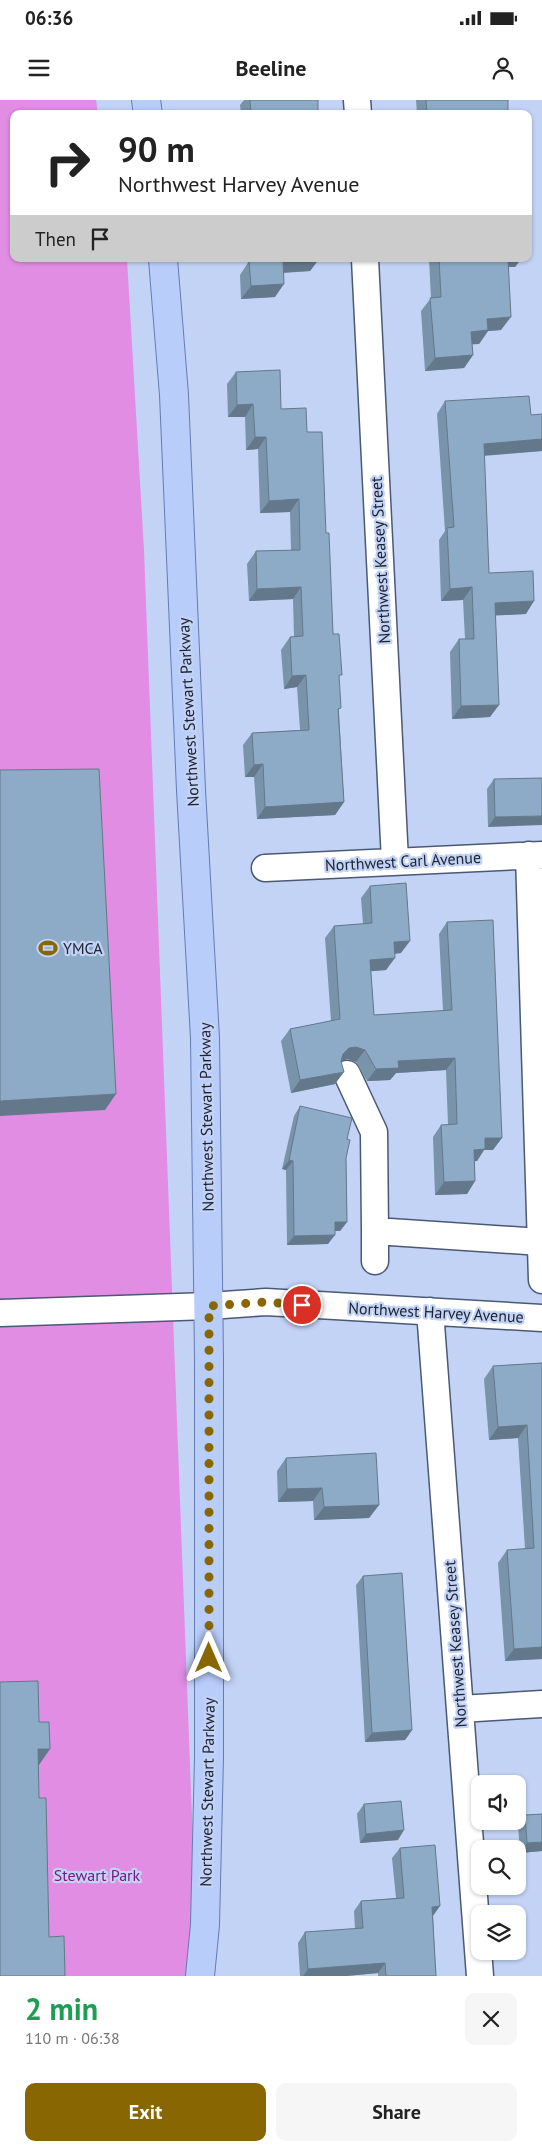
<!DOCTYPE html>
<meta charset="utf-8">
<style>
:root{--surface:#fff;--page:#f6f6f6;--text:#222;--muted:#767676;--accent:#886703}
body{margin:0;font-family:"PT Sans",sans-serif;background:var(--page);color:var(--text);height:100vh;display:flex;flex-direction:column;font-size:19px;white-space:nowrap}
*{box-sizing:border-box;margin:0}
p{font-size:16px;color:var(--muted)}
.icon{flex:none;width:28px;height:28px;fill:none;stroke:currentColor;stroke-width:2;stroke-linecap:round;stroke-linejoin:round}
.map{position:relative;height:1876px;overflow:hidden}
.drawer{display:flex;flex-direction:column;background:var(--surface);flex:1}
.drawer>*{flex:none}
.hud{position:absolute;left:10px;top:10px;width:522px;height:152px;border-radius:10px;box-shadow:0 1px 4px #0004;background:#fff;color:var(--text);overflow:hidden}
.controls{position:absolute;left:471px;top:1675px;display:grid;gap:10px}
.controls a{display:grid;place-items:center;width:55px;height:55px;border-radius:10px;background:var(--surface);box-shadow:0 1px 4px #0004;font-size:25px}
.pin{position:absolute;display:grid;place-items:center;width:42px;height:42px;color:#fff;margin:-21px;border:2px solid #fff;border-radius:50%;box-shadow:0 1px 5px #0007}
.me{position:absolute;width:55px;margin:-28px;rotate:0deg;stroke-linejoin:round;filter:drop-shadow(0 0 4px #0008)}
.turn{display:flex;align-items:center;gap:18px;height:105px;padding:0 25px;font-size:22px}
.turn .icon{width:65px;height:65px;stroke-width:2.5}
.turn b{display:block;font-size:35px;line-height:42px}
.then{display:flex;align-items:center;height:48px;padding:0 25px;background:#0003;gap:10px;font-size:19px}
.round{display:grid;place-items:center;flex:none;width:52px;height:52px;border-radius:10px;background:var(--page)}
.overview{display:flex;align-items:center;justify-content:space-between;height:85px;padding:0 25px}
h1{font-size:30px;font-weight:800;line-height:38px;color:#1e9e55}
.action{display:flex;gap:10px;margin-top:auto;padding:10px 25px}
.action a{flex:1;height:58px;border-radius:10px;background:var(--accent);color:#fff;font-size:20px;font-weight:800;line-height:58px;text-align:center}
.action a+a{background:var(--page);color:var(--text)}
.status{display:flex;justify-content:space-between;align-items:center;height:35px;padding:0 25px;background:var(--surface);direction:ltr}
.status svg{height:14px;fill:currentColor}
header{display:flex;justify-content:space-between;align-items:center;height:65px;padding:0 25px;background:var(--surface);font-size:22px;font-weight:800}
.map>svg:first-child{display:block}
.green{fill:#e08de3}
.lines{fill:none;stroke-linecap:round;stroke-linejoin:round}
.minor-casing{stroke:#4b5876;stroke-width:29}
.major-casing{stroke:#647cb2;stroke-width:30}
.minor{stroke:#fff;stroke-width:26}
.major{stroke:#b9cdfb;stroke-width:28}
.wall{fill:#7993aa}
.shaded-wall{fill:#63788b}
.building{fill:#8dabc6;stroke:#63788b}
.route{stroke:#886703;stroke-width:9;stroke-dasharray:0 16.2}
.labels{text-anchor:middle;stroke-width:4.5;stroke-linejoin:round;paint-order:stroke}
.street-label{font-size:16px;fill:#1c222f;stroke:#c3d3f6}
.poi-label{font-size:16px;fill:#1c222f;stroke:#c3d3f6;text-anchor:start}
.park-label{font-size:16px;fill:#7c1682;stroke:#c3d3f6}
</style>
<div class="status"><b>06:36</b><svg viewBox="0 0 49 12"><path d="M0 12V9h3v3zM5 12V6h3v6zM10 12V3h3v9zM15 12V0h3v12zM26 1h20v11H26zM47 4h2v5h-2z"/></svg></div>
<header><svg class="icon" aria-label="menu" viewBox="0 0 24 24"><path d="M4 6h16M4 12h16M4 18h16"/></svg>Beeline<svg class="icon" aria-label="person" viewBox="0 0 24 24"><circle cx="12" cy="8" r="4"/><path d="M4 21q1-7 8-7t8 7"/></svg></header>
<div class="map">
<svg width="542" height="1876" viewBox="0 0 542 1876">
<rect width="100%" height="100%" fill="#c3d3f6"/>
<path class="green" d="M0,0H96L98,14H14V159H127L144,450L198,1876H0Z"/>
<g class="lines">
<g class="minor-casing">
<path id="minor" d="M357,0L358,14
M365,159L395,761
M529,755L542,1180
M265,768L542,755
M347,974L374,1032L375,1131L541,1142
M375,1161V1131
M430,1211L480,1876
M0,1213L209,1206L266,1202L542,1218
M460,1609L542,1604"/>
</g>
<g class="major-casing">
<path id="major" d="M146,0L148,14
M163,159L174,295L191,690L205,938L209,1259V1657L205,1825L200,1876"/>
</g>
<use href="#minor" class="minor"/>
<use href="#major" class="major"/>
</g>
<path class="wall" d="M244,0H318V14H241L240,5Z
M416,0H508V11L507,14H417Z
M258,159H319L310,171L284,173L275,197L241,199L240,175L249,161H258Z
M429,159H521L515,167H509L501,230L488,231L479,244H472L473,255L464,268L425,271L421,211L431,198Z
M236,272L281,309L307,332L326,433L333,534L339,579V612L344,702L335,715L257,719L254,677H245L243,645L252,633L300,630L297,587L284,589L281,550L290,537H294L293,499L249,501L247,464L256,451L291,450L290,412L260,413L258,349L246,350L245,317H228L227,284Z
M445,301L531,315L542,351L484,356L489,473L526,514L496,515L490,617L452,619L450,552L459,539H465L463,500L441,501L439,440L445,431L437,314Z
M542,678L488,727L487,689L494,679Z
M370,786L401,853L395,854L386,870L371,871L374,915L443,911L439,834L447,822L493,1050H484L477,1061H475V1081L467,1094L435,1095L433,1037L441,1025H448L446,970L396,973L390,980L367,981L356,962L348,959L341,961L335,984L291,993L281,941L290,929L331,921L325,838L334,826L363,824L361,798Z
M300,1006L347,1039L346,1058L347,1122L340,1131H335L328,1144L287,1145L286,1070L282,1069L294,1016Z
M542,1263V1559L505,1561L498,1463L507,1450L525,1449L518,1338L489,1340L484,1279L493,1266Z
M286,1358L379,1405L369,1418L314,1420L313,1401L278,1402L277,1371Z
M363,1476L412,1630L405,1640L365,1642L356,1485Z
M364,1704L398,1740L360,1743L357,1714Z
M525,1715L542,1751L520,1753L518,1725Z
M400,1748L433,1816L436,1876H378V1873L346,1876H300L298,1843L305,1832L355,1829L354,1811L361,1801L396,1798L392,1758Z"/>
<path class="shaded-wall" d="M508,11L507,14H467V13Z
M309,159H319L310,171L274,173L283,160Z
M505,159H521L515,167H499Z
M284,184L275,197L241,199L251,186Z
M511,217L501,230L488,231L479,244L462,245L471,232L487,219Z
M473,255L464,268L425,271L435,258Z
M253,304L245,317H228L237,305Z
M255,337H266L258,349L246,350Z
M542,339V351L475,356L484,344Z
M299,399L290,412L260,413L269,401Z
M301,487L293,499L249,501L257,489Z
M472,487L463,500L441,501L450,489Z
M534,501L526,514L487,516L495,503Z
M306,575L297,587L284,589L292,576Z
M499,605L490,617L452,619L461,606Z
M263,664L254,677H245L254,665Z
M344,702L335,715L257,719L265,707Z
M542,716V725L488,727L495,717Z
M410,841L401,853L385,854L394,842Z
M395,858L386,870L362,872L370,860Z
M356,947L365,950L356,962L348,959L340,961L343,954L349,948Z
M455,958L446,970L396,973L390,980L367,981L376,969L398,961Z
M344,972L335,984L291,993L300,980Z
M116,994L105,1010L0,1016V1001Z
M485,1038H502L493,1050H484L477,1061L465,1062L474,1050Z
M289,1060L293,1061L286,1070L282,1069Z
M475,1081L467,1094L435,1095L444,1082Z
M335,1122H347L340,1131H328Z
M335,1135L328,1144L287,1145L294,1136Z
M527,1325L518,1338L489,1340L498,1327Z
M322,1388L313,1401L278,1402L287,1389Z
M379,1405L369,1418L314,1420L324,1407Z
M542,1547V1559L505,1561L514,1549Z
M412,1630L405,1640L365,1642L372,1633Z
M38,1649H50L39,1665H27Z
M404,1730L398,1740L360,1743L366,1734Z
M542,1742V1751L520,1753L527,1743Z
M440,1806L433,1816L424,1817L432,1807Z
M385,1863L378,1873L346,1876H303L308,1869Z"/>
<path class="building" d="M250,0H318V14H251Z
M426,0H508V11L467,13V14H427Z
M268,159H309L283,160L284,184L251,186L249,161L268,160Z
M439,159H508L511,217L487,219L488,230L471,232L473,255L435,258L430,198L441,197Z
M280,270L281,309L306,308L307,332H322L326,433H329L333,534H339L342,575H339L341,608L338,609L344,702L265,707L263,664L254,665L252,633L309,630L306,575L292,576L290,537L303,536L301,487L257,489L256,451L300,450L299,399L269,401L266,337H255L253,304L237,305L236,272Z
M529,296L531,315L542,314V339L484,344L489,473L533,471L534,501L495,503L499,605L461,606L459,539H474L472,487L450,489L447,428L454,427L445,301Z
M99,669L116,994L0,1001V670Z
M542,678V716L495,717L494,679Z
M406,783L410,841L394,842L395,858L370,860L374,915L452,910L447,822L493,820L502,1038H485V1049L474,1050L475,1081L444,1082L441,1025L457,1024L455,958L398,961L399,968L376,969L365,950L356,947L349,948L343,954L341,961L344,972L300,980L290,929L340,919L334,826L372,823L370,786Z
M300,1006L352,1018L347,1039L350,1040L346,1058L347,1122H335V1135L294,1136L293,1061L289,1060Z
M542,1263V1547L514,1549L507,1450L534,1448L527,1325L498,1327L493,1266Z
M376,1353L379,1405L324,1407L322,1388L287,1389L286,1358Z
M402,1473L412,1630L372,1633L363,1476Z
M38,1581L39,1622H49L50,1649H38L39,1698H46L49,1837L64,1836L65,1876H0V1582Z
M401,1701L404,1730L366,1734L364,1704Z
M542,1714V1742L527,1743L525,1715Z
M435,1745L440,1806L432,1807L436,1876H386L385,1863L308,1869L305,1832L363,1828L361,1801L404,1798L400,1748Z"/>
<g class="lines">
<path class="route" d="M209,1558V1206L266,1202L302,1205"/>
</g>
<defs>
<g id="stadium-bare" transform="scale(1.5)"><path d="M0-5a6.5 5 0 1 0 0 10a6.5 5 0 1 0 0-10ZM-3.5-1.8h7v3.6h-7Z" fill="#886703" stroke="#c3d3f6" stroke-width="2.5" paint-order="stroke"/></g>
</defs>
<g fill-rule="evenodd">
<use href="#stadium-bare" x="48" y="848"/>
</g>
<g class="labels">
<g class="street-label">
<text transform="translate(380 460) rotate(-93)" y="6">Northwest Keasey Street</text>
<text transform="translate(188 612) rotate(-93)" y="6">Northwest Stewart Parkway</text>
<text transform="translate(403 761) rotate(-3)" y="6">Northwest Carl Avenue</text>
<text transform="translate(206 1017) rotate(-91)" y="6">Northwest Stewart Parkway</text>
<text transform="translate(436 1212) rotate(3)" y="6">Northwest Harvey Avenue</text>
<text transform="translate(455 1544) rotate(-94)" y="6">Northwest Keasey Street</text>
<text transform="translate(207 1692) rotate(-89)" y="6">Northwest Stewart Parkway</text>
</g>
<g class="poi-label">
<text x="63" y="854">YMCA</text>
</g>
<g class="park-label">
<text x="97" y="1781">Stewart Park</text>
</g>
</g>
</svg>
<div class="controls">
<a><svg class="icon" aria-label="sound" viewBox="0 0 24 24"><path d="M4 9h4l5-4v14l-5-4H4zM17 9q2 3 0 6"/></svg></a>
<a><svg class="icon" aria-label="search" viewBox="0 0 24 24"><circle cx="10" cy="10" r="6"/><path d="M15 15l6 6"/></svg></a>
<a><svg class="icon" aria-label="layers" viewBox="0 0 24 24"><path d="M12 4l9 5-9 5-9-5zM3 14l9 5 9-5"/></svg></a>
</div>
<div class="pin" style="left:302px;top:1205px;background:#d93025"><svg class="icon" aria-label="arrive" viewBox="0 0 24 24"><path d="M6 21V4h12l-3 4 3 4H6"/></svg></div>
<svg class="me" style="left:209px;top:1558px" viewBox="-20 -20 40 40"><path d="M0-17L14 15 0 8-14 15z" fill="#886703" stroke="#fff" stroke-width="4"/></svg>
<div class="hud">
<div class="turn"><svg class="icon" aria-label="right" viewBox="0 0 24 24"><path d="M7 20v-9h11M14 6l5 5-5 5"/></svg><div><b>90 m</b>Northwest Harvey Avenue</div></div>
<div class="then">Then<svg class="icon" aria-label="arrive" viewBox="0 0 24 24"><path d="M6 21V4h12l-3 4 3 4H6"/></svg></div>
</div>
</div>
<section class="drawer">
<div class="overview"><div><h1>2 min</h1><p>110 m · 06:38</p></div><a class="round"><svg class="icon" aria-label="close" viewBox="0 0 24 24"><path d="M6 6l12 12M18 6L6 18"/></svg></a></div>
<div class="action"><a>Exit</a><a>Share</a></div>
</section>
